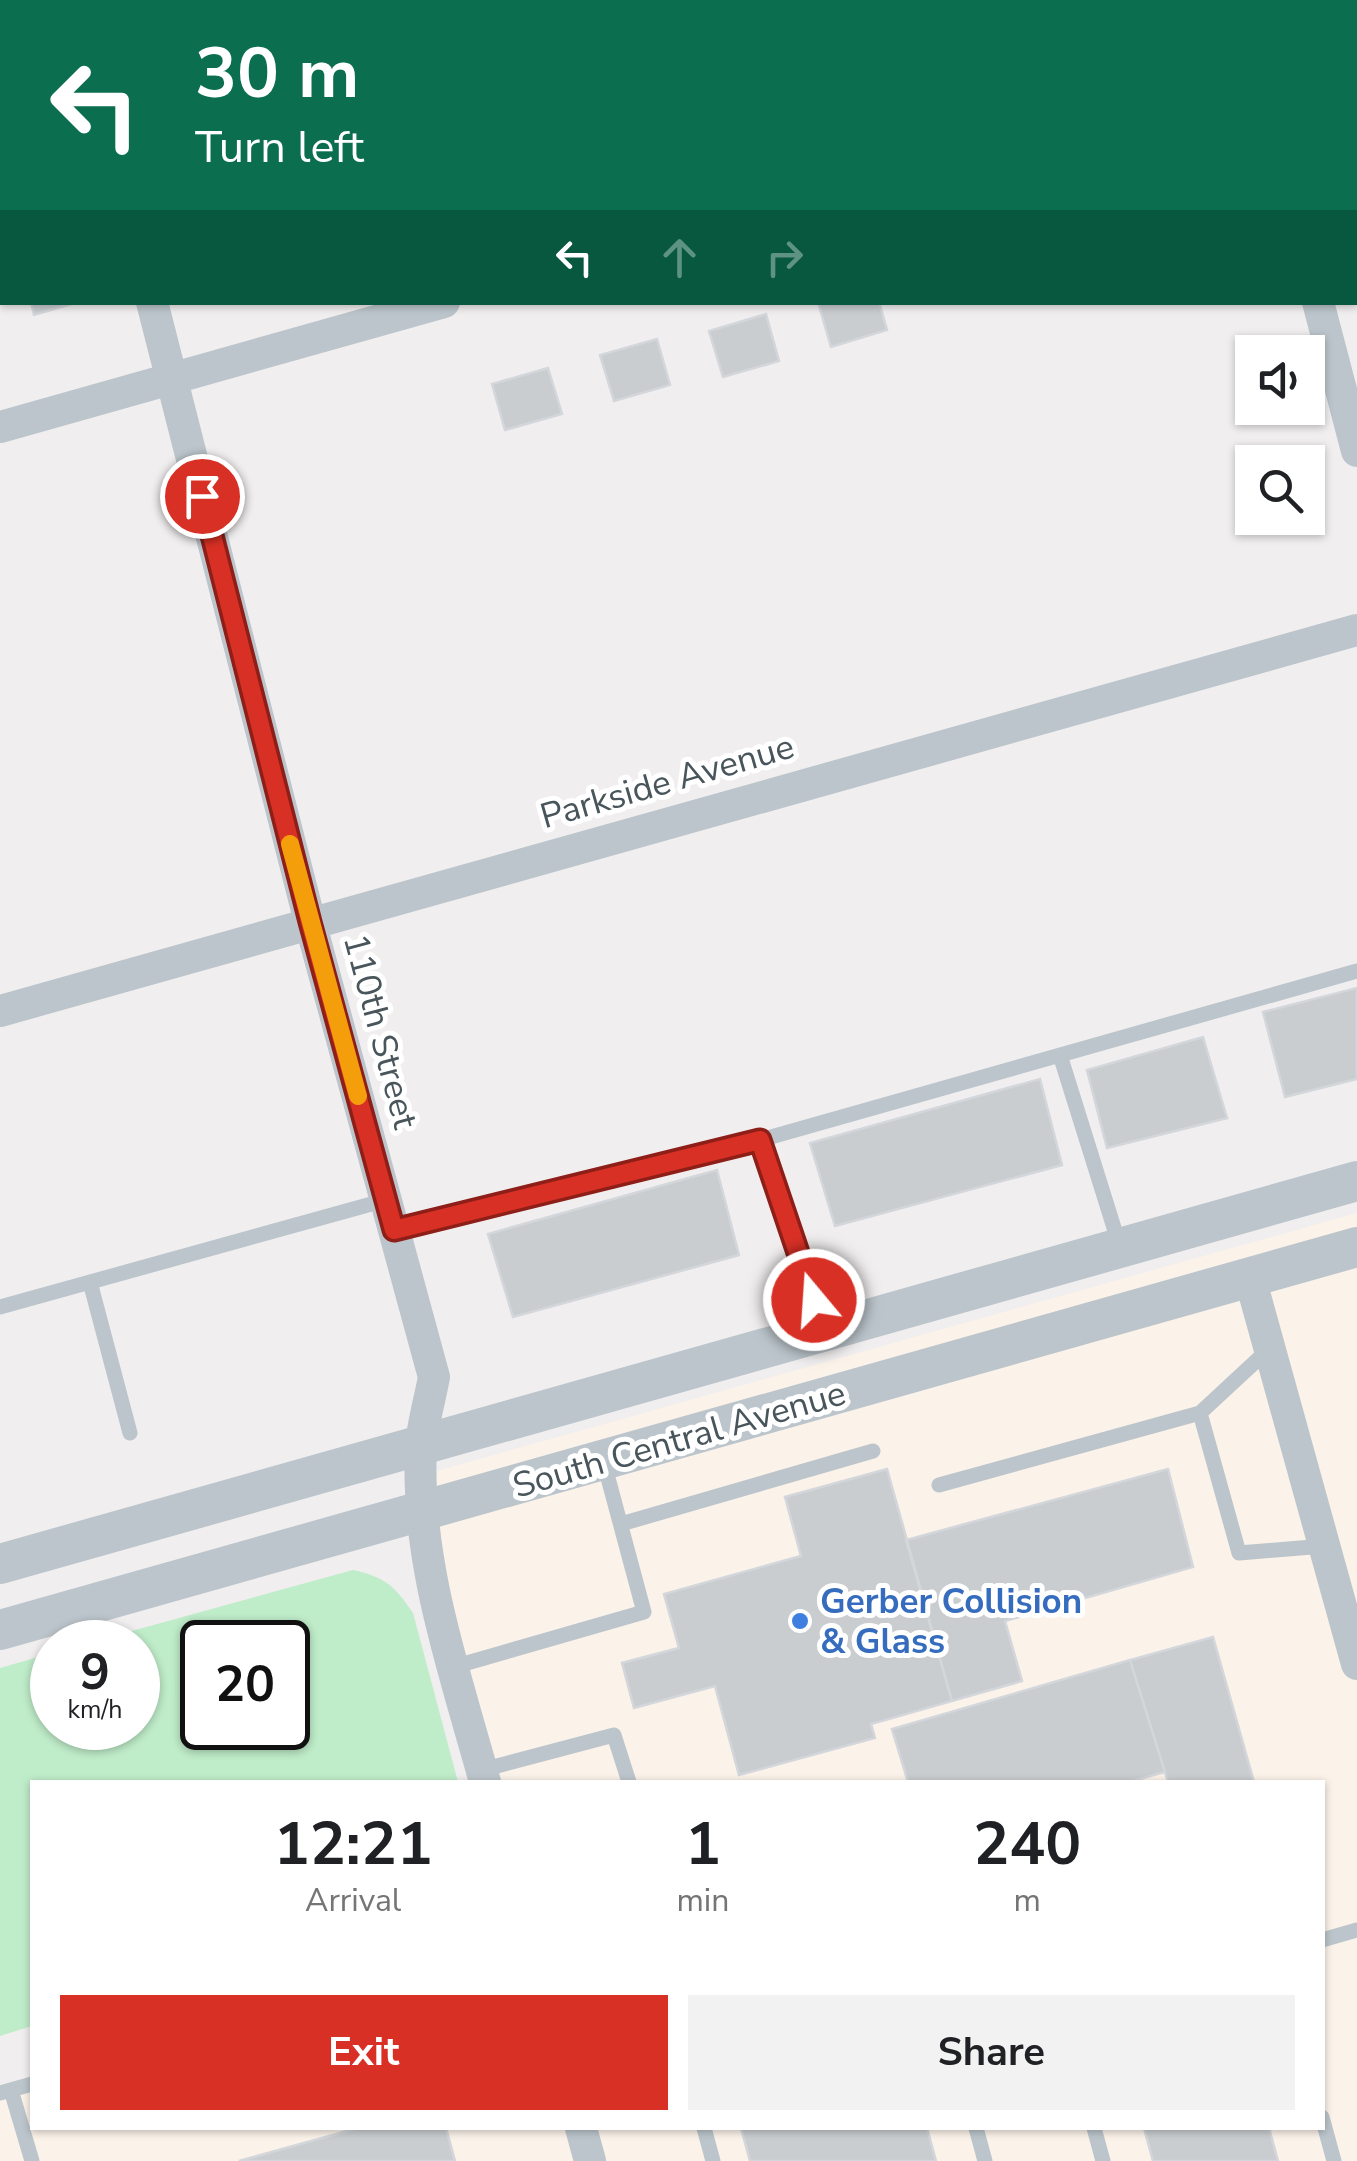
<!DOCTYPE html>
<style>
:root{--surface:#fff;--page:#f2f2f2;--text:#202124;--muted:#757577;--accent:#d93025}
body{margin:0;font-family:"Nunito Sans",sans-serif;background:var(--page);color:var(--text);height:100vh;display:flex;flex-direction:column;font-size:38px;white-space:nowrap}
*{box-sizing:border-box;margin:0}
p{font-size:32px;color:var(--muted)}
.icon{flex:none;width:55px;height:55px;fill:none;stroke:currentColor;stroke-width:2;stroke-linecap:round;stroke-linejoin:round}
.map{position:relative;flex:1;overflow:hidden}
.panel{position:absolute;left:30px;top:1780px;width:1295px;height:350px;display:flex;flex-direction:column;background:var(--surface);border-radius:0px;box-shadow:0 2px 8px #0004}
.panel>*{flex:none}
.guide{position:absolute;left:0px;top:0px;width:1358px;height:305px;box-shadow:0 2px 8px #0004;background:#0b6e4f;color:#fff;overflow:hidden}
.controls{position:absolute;left:1235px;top:335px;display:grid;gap:20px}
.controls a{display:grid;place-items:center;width:90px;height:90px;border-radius:0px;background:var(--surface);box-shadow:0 2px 8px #0004;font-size:50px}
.speed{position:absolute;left:30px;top:1620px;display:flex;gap:20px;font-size:50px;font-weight:700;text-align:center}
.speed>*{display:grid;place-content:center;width:130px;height:130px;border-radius:50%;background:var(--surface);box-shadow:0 2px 8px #0004;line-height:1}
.speed small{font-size:25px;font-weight:400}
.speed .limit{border:5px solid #111;border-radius:15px;background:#fff;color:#111}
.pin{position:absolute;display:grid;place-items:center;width:85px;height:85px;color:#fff;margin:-42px;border:5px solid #fff;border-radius:50%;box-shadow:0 2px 10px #0007}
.me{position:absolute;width:110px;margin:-55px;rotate:342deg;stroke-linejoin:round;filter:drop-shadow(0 0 8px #0008)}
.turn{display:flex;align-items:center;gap:35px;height:210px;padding:0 30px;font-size:45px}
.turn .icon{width:130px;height:130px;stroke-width:2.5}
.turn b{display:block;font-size:70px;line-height:85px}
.lanes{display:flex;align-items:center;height:95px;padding:0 30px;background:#0003;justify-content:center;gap:50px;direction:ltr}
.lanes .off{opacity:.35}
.eta{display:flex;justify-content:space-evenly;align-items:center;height:170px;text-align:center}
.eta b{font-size:60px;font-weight:700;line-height:70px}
.cta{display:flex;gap:20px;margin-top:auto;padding:20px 30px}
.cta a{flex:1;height:115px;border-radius:0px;background:var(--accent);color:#fff;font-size:40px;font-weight:700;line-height:115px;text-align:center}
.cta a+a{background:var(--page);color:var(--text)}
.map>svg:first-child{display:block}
.commercial{fill:#fbf2e9}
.green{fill:#bfecc9;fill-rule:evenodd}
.building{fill:#c9cdd0;stroke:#d3d6da;stroke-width:2.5}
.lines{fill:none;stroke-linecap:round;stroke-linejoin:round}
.service{stroke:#bbc5cb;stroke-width:15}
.minor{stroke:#bbc5cb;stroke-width:32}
.tertiary{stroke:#bbc5cb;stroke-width:40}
.route-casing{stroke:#8d1f18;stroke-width:25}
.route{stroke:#d93025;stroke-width:18}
.slow{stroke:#f59e0b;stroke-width:18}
.shop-dot{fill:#3f7fe0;stroke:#fff;stroke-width:4}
.labels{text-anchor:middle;stroke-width:10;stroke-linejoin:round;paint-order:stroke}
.street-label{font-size:35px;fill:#48555b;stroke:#fff}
.shop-label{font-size:35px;font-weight:bold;fill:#366cbe;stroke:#fff;text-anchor:start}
</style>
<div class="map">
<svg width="1357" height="2161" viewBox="0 0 1357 2161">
<rect width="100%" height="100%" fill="#f1eeef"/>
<path class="commercial" d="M1357,1213V2161H0V2093L32,2084V2128H1322V1782H485L426,1474Z"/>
<path class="green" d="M353,1570C385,1577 395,1586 413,1613L458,1782H32V2026L0,2036V1668L52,1653V1728H138V1642H92ZM202,1642H288V1728H202Z"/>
<path class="building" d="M31,302H78L34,315Z
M818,302H879L887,330L831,347Z
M766,314L779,361L723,377L709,331Z
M657,339L670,385L614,401L600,355Z
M548,368L562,414L505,430L492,384Z
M1357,988V1079L1285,1097L1263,1012Z
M1203,1037L1227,1118L1107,1148L1087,1070Z
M1040,1079L1062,1165L835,1226L810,1143Z
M717,1170L739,1255L513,1317L488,1234Z
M887,1469L952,1701L871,1724L875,1738L739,1775L715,1686L634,1708L622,1663L679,1648L664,1594L801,1556L785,1497Z
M1168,1469L1193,1567L1005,1621L1022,1681L952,1701L906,1540Z
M1213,1637L1254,1782H1168L1130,1660Z
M1130,1660L1165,1772L1129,1782H908L892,1729Z
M358,2128H446L455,2161H239Z
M741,2128H927L936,2161H750Z
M1144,2128H1269L1278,2161H1153Z"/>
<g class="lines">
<path class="service" d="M1060,1055L1120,1247
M394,1230L760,1140
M90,1282L130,1433
M0,1307L386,1200
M823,1328L760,1140L1357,971
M1269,1349L1200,1413L1239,1553L1324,1546
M939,1485L1200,1413
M621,1524L873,1451
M453,1667L644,1612L604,1463
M482,1770L614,1735L629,1782
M1322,1940L1357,1930
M11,2090L32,2161
M0,2093L32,2084
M1322,2117L1334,2161
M704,2128L713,2161
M976,2128L985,2161
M1094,2128L1103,2161"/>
<path class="minor" d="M72,0L73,2
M1238,0V2
M1355,46L1357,45
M152,302L310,922L434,1377C430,1399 423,1423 421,1445C415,1562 455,1672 485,1782
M1318,302L1357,451
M0,427L444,302
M0,1011L1357,630
M1250,1278L1357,1664
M581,2128L590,2161"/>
<path class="tertiary" d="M0,1564L1357,1181
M0,1630L1357,1247"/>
</g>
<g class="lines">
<g class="route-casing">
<path id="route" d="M202,496L310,922L394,1230L760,1140L814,1300"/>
</g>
<use href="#route" class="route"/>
<path class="slow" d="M290,844L358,1096"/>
</g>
<circle class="shop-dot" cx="800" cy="1621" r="10"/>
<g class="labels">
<g class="street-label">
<text transform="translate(667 781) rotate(-16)" y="12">Parkside Avenue</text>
<text transform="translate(381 1031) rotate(75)" y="12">110th Street</text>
<text transform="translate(679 1439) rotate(-16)" y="12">South Central Avenue</text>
</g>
<g class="shop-label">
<text x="820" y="1613">Gerber Collision<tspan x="820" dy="40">&amp; Glass</tspan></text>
</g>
</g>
</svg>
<div class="controls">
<a><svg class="icon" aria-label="sound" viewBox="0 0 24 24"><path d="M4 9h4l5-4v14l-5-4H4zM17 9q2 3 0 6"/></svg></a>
<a><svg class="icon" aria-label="search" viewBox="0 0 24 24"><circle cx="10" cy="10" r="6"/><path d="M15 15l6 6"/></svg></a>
</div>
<div class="speed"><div>9<small>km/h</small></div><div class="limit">20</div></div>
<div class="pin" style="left:202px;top:496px;background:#d93025"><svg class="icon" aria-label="arrive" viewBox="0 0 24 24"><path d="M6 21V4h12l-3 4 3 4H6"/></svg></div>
<svg class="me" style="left:814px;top:1300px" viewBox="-20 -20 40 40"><circle r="17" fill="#d93025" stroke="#fff" stroke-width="3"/><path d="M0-11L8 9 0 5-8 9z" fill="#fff"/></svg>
<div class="guide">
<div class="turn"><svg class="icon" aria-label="left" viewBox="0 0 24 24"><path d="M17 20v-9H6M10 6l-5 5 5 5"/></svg><div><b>30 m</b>Turn left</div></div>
<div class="lanes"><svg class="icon" aria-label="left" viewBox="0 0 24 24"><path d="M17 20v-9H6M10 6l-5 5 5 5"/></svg><svg class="icon off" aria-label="ahead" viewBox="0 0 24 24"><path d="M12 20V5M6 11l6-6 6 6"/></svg><svg class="icon off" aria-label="right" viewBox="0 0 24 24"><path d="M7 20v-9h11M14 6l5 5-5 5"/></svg></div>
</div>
<section class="panel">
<div class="eta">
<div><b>12:21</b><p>Arrival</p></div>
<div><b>1</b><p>min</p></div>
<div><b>240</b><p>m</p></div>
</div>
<div class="cta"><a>Exit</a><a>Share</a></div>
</section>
</div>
